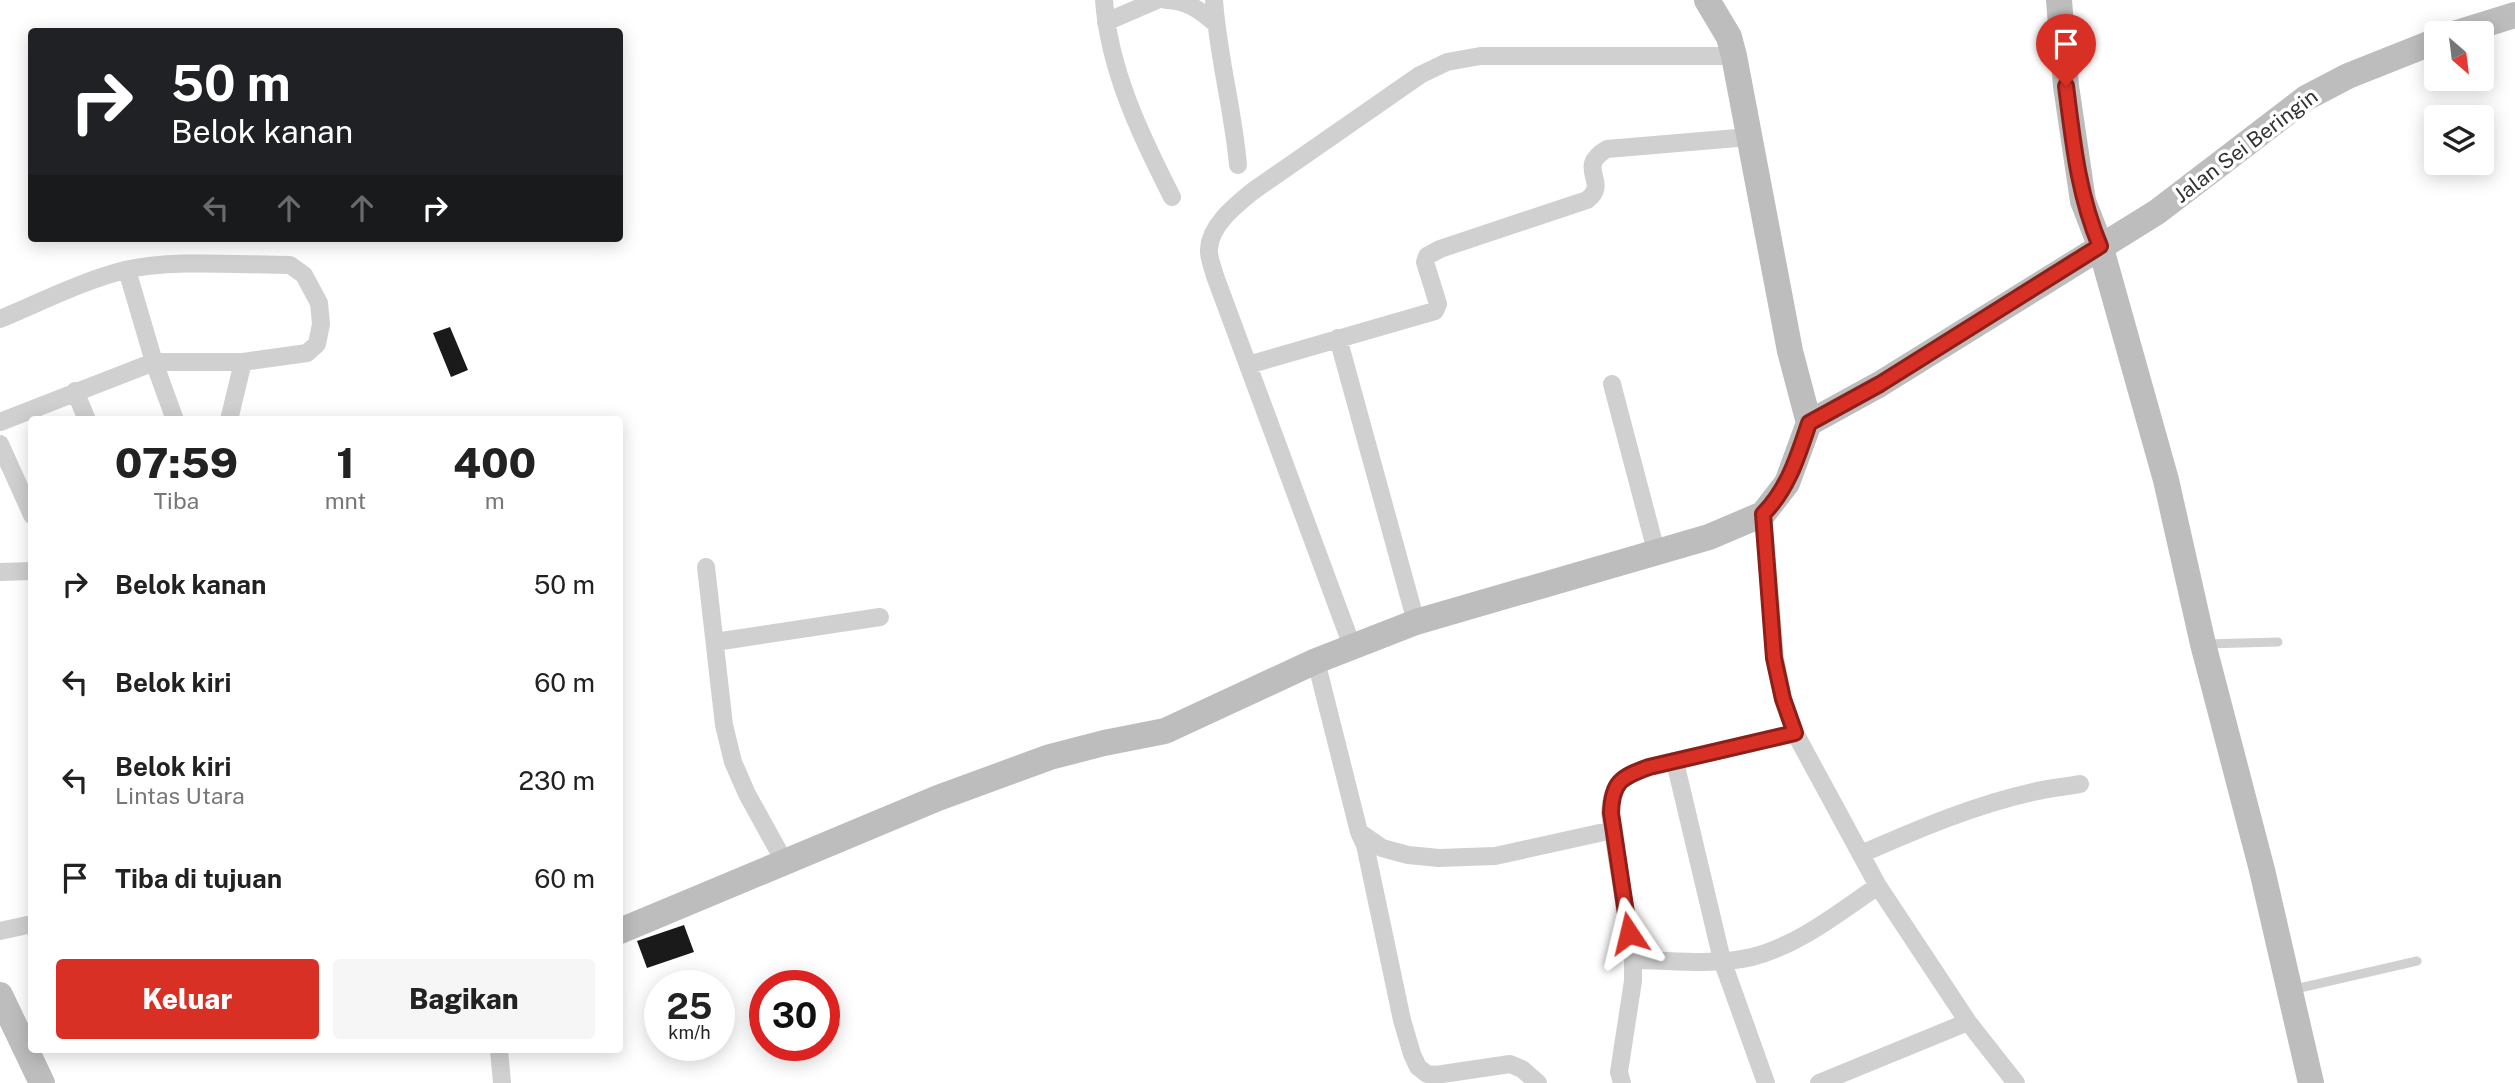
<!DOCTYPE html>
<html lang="id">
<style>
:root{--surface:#fff;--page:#f6f6f6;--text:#222;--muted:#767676;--accent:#d93025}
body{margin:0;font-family:"Public Sans",sans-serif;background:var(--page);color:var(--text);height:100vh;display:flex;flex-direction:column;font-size:26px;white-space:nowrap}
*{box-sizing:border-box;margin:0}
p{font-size:23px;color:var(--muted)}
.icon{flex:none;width:38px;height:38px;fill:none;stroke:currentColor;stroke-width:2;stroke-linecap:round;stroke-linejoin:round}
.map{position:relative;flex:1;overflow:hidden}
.panel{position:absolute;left:28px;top:416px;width:595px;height:637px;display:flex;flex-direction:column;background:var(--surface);border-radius:7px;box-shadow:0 4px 18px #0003}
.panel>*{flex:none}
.hud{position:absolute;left:28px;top:28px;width:595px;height:214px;border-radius:7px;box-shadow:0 4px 18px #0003;background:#202124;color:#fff;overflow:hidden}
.needle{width:46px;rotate:152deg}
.buttons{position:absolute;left:2424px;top:21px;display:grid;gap:14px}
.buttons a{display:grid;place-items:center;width:70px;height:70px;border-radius:7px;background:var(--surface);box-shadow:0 4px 18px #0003;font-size:35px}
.speed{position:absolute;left:644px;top:970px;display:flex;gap:14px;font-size:35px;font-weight:700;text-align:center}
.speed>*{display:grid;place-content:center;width:91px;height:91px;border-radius:50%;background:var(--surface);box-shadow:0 4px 18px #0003;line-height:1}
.speed small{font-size:18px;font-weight:400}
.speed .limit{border:10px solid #d22;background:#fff;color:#111}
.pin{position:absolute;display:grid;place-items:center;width:60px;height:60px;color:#fff;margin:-72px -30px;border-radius:50% 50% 50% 0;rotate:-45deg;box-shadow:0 0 7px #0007}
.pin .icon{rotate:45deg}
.me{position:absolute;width:77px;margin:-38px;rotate:350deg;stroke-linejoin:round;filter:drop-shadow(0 0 5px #0008)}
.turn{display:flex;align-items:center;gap:24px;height:147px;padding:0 28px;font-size:32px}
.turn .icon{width:91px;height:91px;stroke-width:2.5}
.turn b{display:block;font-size:49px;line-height:60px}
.lanes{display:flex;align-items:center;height:66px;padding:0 28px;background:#0003;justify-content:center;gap:35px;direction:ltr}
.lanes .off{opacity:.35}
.eta{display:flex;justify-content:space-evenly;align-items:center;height:119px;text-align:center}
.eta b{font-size:42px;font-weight:800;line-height:49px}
.action{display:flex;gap:14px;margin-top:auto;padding:14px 28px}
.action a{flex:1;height:80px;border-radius:7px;background:var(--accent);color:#fff;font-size:28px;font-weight:800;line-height:80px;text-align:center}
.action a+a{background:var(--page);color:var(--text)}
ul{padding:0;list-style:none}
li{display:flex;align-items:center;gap:21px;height:98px;padding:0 28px}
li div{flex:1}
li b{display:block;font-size:26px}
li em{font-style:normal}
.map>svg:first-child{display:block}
.building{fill:#1a1a1a}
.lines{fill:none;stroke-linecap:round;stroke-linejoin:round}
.lane{stroke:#d0d0d0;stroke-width:9}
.street{stroke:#d0d0d0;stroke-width:18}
.secondary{stroke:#bdbdbd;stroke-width:26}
.route-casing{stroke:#8d1f18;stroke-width:18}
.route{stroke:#d93025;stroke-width:12}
.labels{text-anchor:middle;stroke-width:7;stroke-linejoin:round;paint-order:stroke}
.street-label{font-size:21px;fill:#333;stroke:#fff}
</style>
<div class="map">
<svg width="2515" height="1083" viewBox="0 0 2515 1083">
<rect width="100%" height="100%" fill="#fff"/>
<path class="building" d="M450,327L468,370L451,377L433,333Z
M684,925L694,952L647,968L637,941Z"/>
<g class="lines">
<path class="lane" d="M2205,644L2278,642
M2291,990L2417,961"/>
<path class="street" d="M1104,0C1109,70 1141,136 1172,197
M1166,0C1187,0 1201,11 1216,24
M1214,0C1218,56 1233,109 1238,165
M1106,22L1157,0
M127,270L154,362L175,420
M0,319C41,302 82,281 125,270C172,259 240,265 290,265L304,275L319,303L321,324L317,344L307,353L243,362H154L0,422
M1338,338L1416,622
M1248,365L1435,311L1438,304L1425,262L1427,256L1440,249L1587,200C1611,182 1574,168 1607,149L1749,137
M1612,384L1656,551
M75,391L87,420
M229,420L243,362
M0,444L32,515
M1763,514L1775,658L1783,699L1795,733L1878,886L1968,1022L2016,1083
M706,567L724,725L733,762L747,794L784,861
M0,572L32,571
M715,642L880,617
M1352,646L1215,276C1213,268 1208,257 1209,249C1210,225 1236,205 1253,191L1420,75L1447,62L1480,56H1734
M1316,661L1359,832L1365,845L1402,1020L1412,1054L1418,1067L1427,1074L1436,1075L1510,1064L1522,1069L1538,1083
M1675,762L1722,960L1766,1083
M1359,832L1382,848L1408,855L1439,858L1495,856L1613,830
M1861,854C1916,830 1974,805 2033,792C2048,788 2065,787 2080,784
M0,931L32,924
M1633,960C1671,960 1714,966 1752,957C1799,945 1838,913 1878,886
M499,1050L502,1083
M1622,1083L1619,1072L1633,981V960L1610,813C1612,782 1621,777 1649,767L1795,733
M1819,1083L1968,1022"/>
<path class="secondary" d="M2059,0L2066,86L2083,201L2100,245L2166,480L2203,644L2262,870L2311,1083
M2457,33L2515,15
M1809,423L1880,384L2157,212L2306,98L2348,76L2436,41
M620,931L938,798L1050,757L1104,743L1165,731L1316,661L1416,622L1709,537L1763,514L1787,483L1809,423L1790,351L1734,56L1729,37L1707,0
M0,995L42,1083"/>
</g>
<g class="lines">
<g class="route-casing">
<path id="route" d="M1629,933L1611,813C1612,782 1621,777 1649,767L1795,733L1783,699L1774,658L1763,514C1788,489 1798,456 1809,423L1880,384L2100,246C2078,194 2073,141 2066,86"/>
</g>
<use href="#route" class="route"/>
</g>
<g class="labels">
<g class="street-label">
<text transform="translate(2246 146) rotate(-37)" y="7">Jalan Sei Beringin</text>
</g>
</g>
</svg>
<div class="buttons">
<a><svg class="needle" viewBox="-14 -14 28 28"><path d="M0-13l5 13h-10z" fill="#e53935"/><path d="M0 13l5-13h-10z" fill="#767676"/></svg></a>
<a><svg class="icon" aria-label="layers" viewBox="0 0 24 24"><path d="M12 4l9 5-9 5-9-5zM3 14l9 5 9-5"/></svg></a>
</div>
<div class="speed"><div>25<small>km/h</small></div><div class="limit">30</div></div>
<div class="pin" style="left:2066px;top:86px;background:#d93025"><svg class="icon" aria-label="arrive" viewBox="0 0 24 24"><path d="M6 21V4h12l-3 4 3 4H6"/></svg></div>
<svg class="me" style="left:1629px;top:933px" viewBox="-20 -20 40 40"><path d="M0-17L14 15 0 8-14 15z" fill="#d93025" stroke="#fff" stroke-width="4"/></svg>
<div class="hud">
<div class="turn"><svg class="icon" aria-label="right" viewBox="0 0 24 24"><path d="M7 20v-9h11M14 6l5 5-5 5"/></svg><div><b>50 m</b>Belok kanan</div></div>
<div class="lanes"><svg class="icon off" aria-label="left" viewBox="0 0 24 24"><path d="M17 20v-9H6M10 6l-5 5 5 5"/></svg><svg class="icon off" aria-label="ahead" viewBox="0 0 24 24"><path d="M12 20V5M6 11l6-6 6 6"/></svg><svg class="icon off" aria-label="ahead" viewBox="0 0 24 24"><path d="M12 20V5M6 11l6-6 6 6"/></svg><svg class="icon" aria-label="right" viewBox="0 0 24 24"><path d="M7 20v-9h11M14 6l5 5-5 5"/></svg></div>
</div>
<section class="panel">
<div class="eta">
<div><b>07:59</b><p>Tiba</p></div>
<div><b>1</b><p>mnt</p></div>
<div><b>400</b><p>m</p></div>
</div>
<ul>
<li><svg class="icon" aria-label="right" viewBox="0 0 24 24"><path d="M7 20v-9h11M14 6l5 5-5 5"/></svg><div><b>Belok kanan</b></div><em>50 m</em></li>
<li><svg class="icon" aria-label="left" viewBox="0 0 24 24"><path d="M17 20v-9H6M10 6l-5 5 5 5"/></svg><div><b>Belok kiri</b></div><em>60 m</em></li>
<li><svg class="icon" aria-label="left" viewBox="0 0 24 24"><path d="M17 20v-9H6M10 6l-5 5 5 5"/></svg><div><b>Belok kiri</b><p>Lintas Utara</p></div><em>230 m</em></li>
<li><svg class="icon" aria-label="arrive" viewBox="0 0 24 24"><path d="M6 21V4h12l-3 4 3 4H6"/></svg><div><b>Tiba di tujuan</b></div><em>60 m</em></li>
</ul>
<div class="action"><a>Keluar</a><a>Bagikan</a></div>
</section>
</div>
